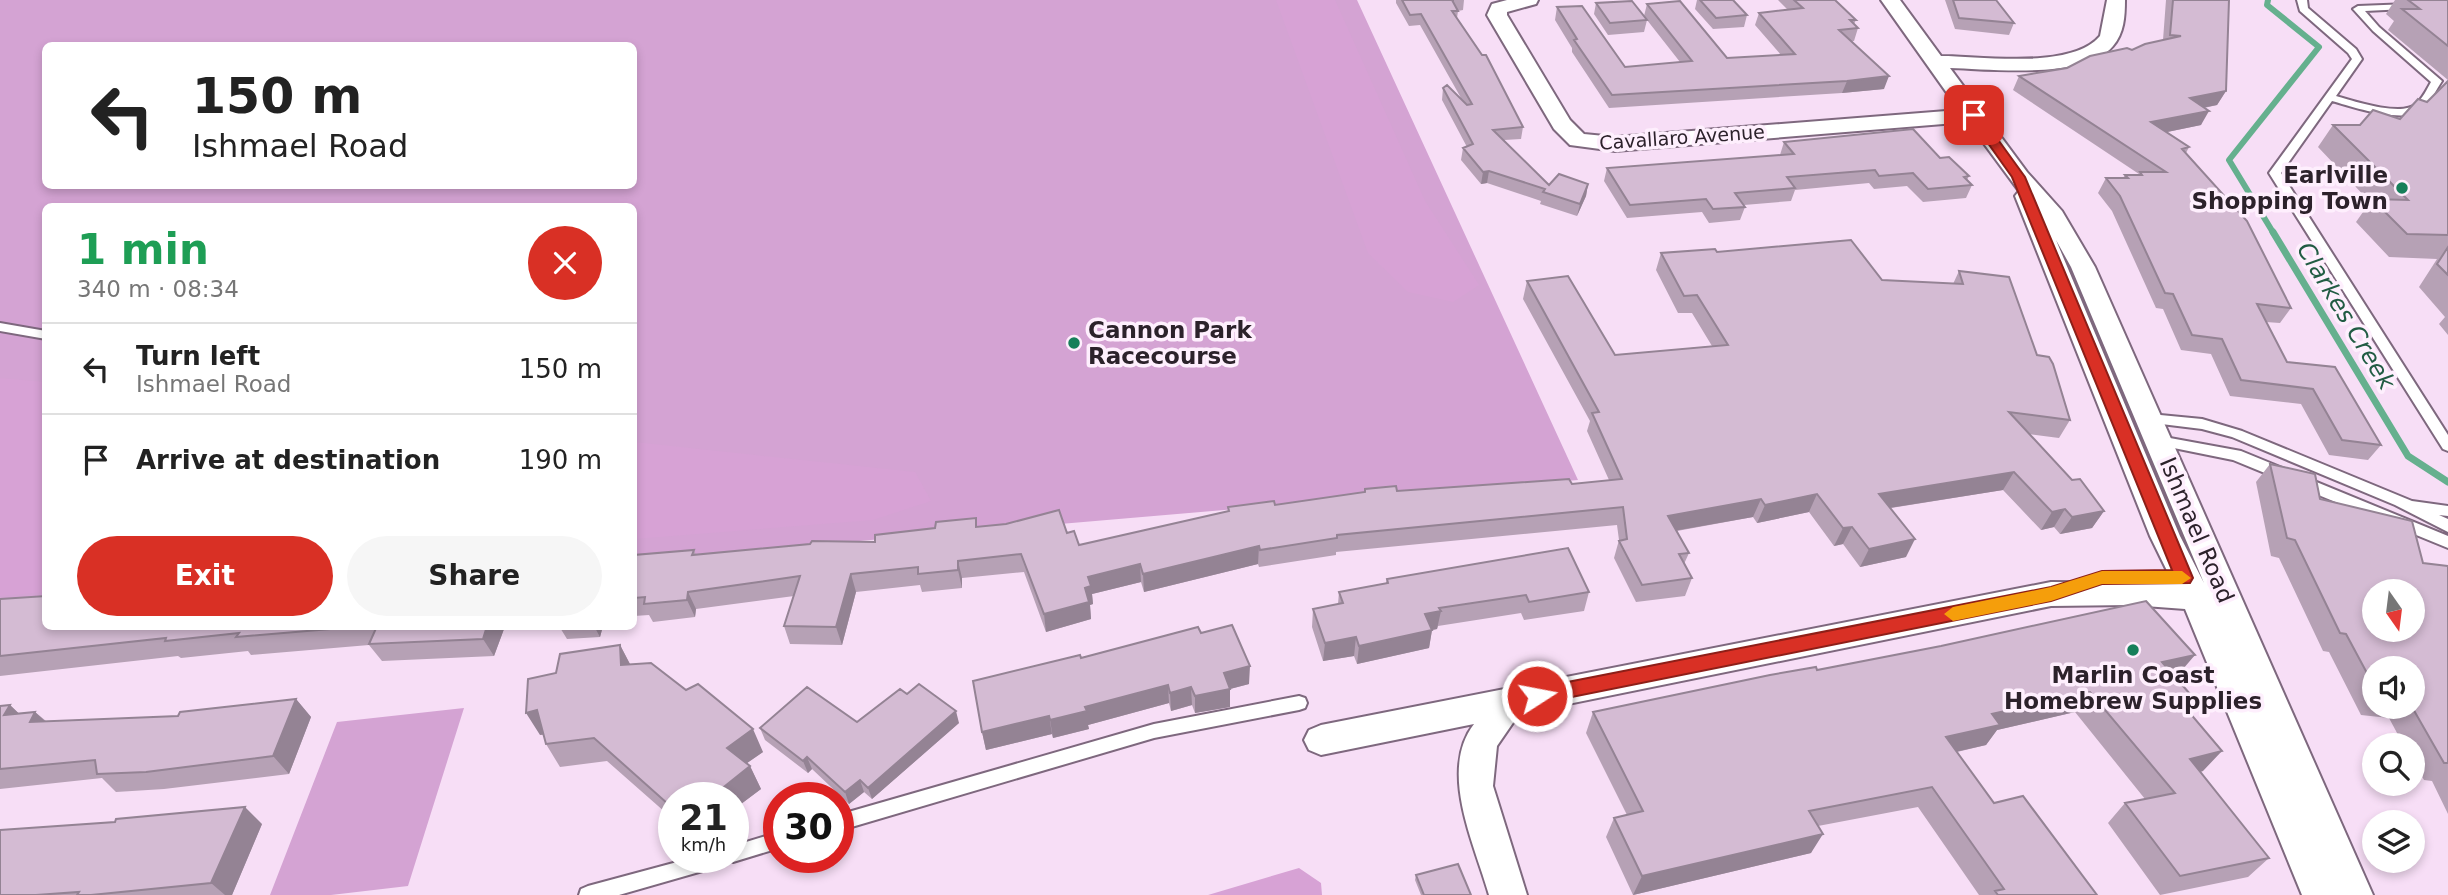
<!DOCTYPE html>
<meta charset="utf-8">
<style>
:root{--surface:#fff;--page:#f6f6f6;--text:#222;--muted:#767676;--line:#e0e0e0;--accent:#d93025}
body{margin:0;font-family:"DejaVu Sans",sans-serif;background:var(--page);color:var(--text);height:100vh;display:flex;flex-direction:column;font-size:26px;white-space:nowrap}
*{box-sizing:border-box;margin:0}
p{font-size:23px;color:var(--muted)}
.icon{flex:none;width:38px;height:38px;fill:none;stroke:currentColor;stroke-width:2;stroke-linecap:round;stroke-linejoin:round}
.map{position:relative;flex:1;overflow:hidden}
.sheet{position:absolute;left:42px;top:203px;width:595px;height:427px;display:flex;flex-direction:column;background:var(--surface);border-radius:10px;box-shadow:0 4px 10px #0003}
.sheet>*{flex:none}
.guide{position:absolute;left:42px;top:42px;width:595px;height:147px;border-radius:10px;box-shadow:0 4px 10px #0003;background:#fff;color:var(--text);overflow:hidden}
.needle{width:46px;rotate:166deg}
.fabs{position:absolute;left:2362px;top:579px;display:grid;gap:14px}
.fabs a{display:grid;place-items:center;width:63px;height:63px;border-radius:50%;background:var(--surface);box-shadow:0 4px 10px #0003;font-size:35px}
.speed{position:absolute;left:658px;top:782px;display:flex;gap:14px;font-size:35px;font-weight:700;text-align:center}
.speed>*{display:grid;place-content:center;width:91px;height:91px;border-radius:50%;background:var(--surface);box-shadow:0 4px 10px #0003;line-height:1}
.speed small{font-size:18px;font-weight:400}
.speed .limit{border:10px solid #d22;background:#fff;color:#111}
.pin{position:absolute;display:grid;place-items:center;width:60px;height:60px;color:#fff;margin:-30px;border-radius:14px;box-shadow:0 4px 10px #0006}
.me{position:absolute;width:77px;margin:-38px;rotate:79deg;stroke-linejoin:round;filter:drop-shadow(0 0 5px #0008)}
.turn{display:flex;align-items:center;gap:24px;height:147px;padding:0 35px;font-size:32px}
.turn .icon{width:91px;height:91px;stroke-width:2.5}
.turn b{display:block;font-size:49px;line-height:60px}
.round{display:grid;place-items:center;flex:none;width:74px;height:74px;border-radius:37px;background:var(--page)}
.headline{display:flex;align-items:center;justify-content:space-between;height:119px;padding:0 35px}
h1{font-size:42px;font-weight:700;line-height:52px;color:#1e9e55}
.primary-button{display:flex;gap:14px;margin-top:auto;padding:14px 35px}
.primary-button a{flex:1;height:80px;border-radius:42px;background:var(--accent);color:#fff;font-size:28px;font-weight:700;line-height:80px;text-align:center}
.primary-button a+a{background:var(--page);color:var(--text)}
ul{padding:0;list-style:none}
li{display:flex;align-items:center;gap:21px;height:91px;padding:0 35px;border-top:2px solid var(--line)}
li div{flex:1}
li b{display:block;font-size:26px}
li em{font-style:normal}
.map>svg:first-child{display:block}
.green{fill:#d4a3d3;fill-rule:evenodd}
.forest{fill:#d7a2d5}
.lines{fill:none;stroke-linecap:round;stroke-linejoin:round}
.stream-far1{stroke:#65b08e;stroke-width:6}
.stream{stroke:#65b08e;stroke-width:7}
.service-casing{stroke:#7e687e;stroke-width:4}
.minor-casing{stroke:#7e687e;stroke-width:4}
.service{fill:#fff;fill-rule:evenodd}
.minor{fill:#fff;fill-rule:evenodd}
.wall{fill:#b6a1b5;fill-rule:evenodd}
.shaded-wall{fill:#948394}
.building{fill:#d4bbd3;stroke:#948394;stroke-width:2;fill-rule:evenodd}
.route{fill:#d93025;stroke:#8d1f18;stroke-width:2}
.slow{fill:#f59e0b}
.poi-dot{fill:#167f5a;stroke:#feeffd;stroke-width:2.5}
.labels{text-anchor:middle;stroke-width:7;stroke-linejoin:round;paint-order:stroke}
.far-street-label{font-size:19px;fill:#2c222b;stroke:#feeffd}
.poi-label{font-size:23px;font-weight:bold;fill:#2c222b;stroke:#feeffd;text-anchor:end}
.street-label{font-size:23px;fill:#2c222b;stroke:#feeffd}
.water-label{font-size:24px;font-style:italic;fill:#225c44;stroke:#feeffd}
</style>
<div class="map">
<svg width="2448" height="895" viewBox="0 0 2448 895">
<rect width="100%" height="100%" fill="#f7def6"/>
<path class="green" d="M0,0H1357L1578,480L634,560V206H46L45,611L0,614ZM46,46H634V186H46Z
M464,708L408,886L331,895H270L337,722Z"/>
<path class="forest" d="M1276,0H1335L1425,201L1479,285L1453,302L1408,292L1368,253Z
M0,378L45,382V592L0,596Z
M634,442L915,472L931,501L873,520L634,539Z
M1299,868L1321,883L1322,895H1208Z"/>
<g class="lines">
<path class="stream-far1" d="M2268,0L2267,5L2319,47L2229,160L2274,234"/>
<path class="stream" d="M2273,232L2408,456L2448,482"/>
<g class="service-casing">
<path id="service" d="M2297,0H2307L2308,8L2356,49L2362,59L2336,96C2353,101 2402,117 2416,104C2423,98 2427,89 2431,82L2373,31L2353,9L2358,6L2409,4V8L2406,9L2365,11L2379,27L2442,81C2436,90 2431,101 2423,109C2406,125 2353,107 2332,101L2281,173L2448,435V451L2443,449L2269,173L2352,59L2348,53L2300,11Z
M0,323L46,331V339L0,331Z
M2150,414L2202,419L2242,431L2412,501L2448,506V516L2439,515L2448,519V532L2395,505L2232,437L2202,429L2145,422L2143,419Z
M2159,436L2241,451L2448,536V548L2233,460L2154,444L2152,441Z
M1299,696L1305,698L1307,703L1305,708L1299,710L1154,738L838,831V815L1154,724Z
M779,832V848L733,862L728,860L726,864L720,866L619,895H579L581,889L588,886L692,858H733V846Z"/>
</g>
<g class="minor-casing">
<path id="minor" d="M1507,0H1538L1536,4L1507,12V15L1570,120L1584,134L1615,137L1959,110L1881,0H1900L1941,56C1981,56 2071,70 2100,36L2107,0H2125C2125,17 2124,33 2113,46C2085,80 1990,69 1950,68L2027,172L2062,211L2095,267L2373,895H2302L2185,609L2131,605L2051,606L1519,714L1497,746L1493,786L1527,895H1489C1475,845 1438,771 1474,724L1321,755L1309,750L1304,740L1309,730L1321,725L2051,582L2173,583L2150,536L2015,196L2019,191L1968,122L1615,151L1570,145L1554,129L1487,15L1492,4ZM2056,240L2071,267L2204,583L2180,536Z"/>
</g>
<use href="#service" class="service"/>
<use href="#minor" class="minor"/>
</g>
<path class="wall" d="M1396,0H1464L1463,10L1458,11L1457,18L1523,127L1521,139L1504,140L1549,185L1588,184L1586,196L1577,216L1540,204L1541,201L1487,183L1481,184L1461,160L1463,148L1467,147L1442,100L1443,88L1461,98L1420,25L1409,26L1396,3Z
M1697,0H1733L1747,15L1744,27L1713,29L1695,9Z
M1778,0H1835L1856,20L1854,24L1858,28L1854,41H1852L1884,89L1842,93L1609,108L1572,52V48L1555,20L1557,7L1625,67L1680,62L1647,20L1644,32L1608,35L1594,14L1596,3L1644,16L1647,4L1727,58L1781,55L1755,25L1759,13L1788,10Z
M1945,0H1996L2014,23L2009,35L1955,29Z
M2166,0H2229L2226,91L2217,105L2204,108L2201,125L2167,132L2189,147L2186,153L2291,308L2280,323L2266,322L2287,362L2381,445L2368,460L2329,455L2301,404L2230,396L2211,354L2181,350L2163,309L2156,308L2112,211L2098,193L2106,178H2123L2125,175L2139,174L2013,90L2019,76L2067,68L2132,50L2163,40Z
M2395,0H2448V80L2388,30L2394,21L2386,14Z
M2448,81V335L2439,324L2445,317L2419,287L2437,259L2389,257L2356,222L2370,202L2318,147L2333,125H2360L2400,119L2427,102Z
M1784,142L1940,158L1969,176L1967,180L1972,185L1966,198L1923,202L1907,186L1874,189L1869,183L1795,190L1791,201L1744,205L1745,207L1740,220L1709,223L1702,212L1627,218L1604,181L1607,168L1780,155Z
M1717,252L1882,280L1953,284L1959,271L2037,355L2070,420L2059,438L2029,434L2072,480L2104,511L2092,528L2060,534L2054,527L2041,530L2003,490L1891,508L1906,557L1860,567L1843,544L1834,546L1809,512L1757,523L1753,517L1677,531L1689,553L1684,564L1692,578L1685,596L1636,602L1614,558L1619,540L1617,525L1336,552V555L1259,567L1258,564L1144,592L1141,582L1092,594L1093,604L1090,605L1091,619L1046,632L1024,572L962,578V588L922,592L920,585L856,592L842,645L790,644L784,626L794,596L696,609L695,617L653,622L649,615L634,616V555L694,550L696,555L875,542L977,527L1067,533L1079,545L1228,511V507L1275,505L1364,492L1365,489L1397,491L1572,484L1609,480L1587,431L1590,421L1523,299L1527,281L1615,355L1712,346L1692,313H1678L1656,270L1661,253Z
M2270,464L2320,499L2423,563L2448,566V814L2432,781L2424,780L2413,761V746H2404L2389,718L2361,715L2329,652L2323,651L2279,558L2271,556L2256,482ZM2375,668H2413V707H2375Z
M1387,579L1589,592L1584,611L1524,620L1521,613L1438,626L1437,629L1432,630L1429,648L1357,664L1354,656L1323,661L1312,627L1313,609L1338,604L1339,592L1386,583Z
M0,599L46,626H516L515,628L504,629L494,656L382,661L369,645L251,655L248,651L181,658L178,656L0,676Z
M559,626H603L600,637L567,639Z
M1201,633L1249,684L1230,689V707L1195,713L1192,705L1171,711L1169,703L1088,725L1089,729L1053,738L1052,734L986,750L982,732L1081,658Z
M620,645L630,664L763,752L747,763L750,766L761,789L733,810V798H674V820L607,761L560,767L546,744L544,735H540L556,673Z
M1817,670L2177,676H2174L2189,711L2203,771L2200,772L2269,858L2248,877L2160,895L2108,823L2125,803L2145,799L2075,712L1997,730L1986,745L1957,752L1994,803L2097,895H1979L1918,807L1818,826L1811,853L1633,895L1606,837L1614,818L1627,815L1586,733L1593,712Z
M907,694L959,723L872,799L864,792L849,804L812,769L808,773L765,740L760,728L857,722Z
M296,699L311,717L289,774L164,789L116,792L102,778L0,789V706L10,705L19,714L35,712L46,721L178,716Z
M262,824L232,895H0Z
M1416,875L1471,895H1421L1415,880Z"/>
<path class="shaded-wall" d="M1889,76L1884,89L1842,93L1847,81Z
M2226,91L2217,105L2181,112L2190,98Z
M2209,111L2201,125L2143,137L2151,122Z
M1489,171L1487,183L1481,184L1483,172Z
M1588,184L1586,196L1577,216L1580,204Z
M2014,472L2003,490L1870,511L1879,494Z
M1817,494L1809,512L1757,523L1765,505Z
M1761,499L1753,517L1662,533L1668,516Z
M2065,509L2054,527L2041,530L2052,512Z
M2104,511L2092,528L2060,534L2072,517Z
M1852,527L1843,544L1834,546L1843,528Z
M1915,539L1906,557L1860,567L1869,549Z
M1259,546L1258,564L1144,592L1143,574Z
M958,561L962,578V588L958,570Z
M1140,564L1141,582L1092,594L1093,604L1090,605L1091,619L1046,632L1044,614L1085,588L1088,577Z
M851,574L856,592L842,645L836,627Z
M688,592L696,609L695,617L687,600Z
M1441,611L1437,629L1432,630L1429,648L1357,664L1359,646L1425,614Z
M487,626H502L504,629L494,656L483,639Z
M594,626H603L600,637Z
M1356,637L1354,656L1323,661L1325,643Z
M620,645L632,668L621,665Z
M2195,655L2177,676L2145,683L2162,662Z
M1250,666L1249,684L1230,689V707L1195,713V696L1224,673Z
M1168,685L1169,703L1088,725L1089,729L1053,738L1050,720L1085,707Z
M1191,687L1192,705L1171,711L1170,693Z
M2090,692L2075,712L1997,730L1986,745L1933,757L1946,737L1992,714Z
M296,699L311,717L289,774L273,756Z
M2197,702L2179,722L2183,705Z
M10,705L29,723L4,715Z
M537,710L552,732L540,735L526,713Z
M956,711L959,723L872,799L868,788Z
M35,712L55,730L30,722Z
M1049,716L1052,734L986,750L982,732Z
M753,729L763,752L737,770L727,748Z
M2222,751L2203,771L2171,779L2190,759Z
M807,757L812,769L808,773L803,761Z
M750,766L761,789L733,810V798H710Z
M860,780L864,792L849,804L845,792Z
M695,787L700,798H677Z
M674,800V814L668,804Z
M245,807L262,824L232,895H225L211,883Z
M1823,834L1811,853L1633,895L1642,876Z"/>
<path class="building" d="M1402,0H1454H1452L1458,11H1452L1482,55H1486L1523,127L1493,130L1549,185L1559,174L1588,184L1580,204L1543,192L1545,189L1489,171L1483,172L1463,148L1473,144L1443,88L1447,85L1467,105L1472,104L1421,14L1410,15Z
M1700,0H1733L1747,15L1716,18Z
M1794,0H1835L1856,20H1850L1858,28L1839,30L1889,76L1847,81L1612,95L1574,40L1577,39L1557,7L1582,6L1625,67L1692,61L1647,4L1680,1L1727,58L1795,54L1759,13L1803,8Z
M1953,0H1996L2014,23L1959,18Z
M2173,0H2229L2226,91L2190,98L2209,111L2151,122L2189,147L2182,149L2247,221L2291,308L2257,304L2287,362L2335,367L2381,445L2342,440L2313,389L2241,380L2222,339L2192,335L2173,294L2165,293L2120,196L2106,178H2128L2125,175H2142L2140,172H2166L2019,76L2067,68L2090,56L2127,48L2132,50L2145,44L2181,36L2170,35Z
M2408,0H2448V46L2402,9H2420Z
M1632,1L1647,20L1610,23L1596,3Z
M2448,81V235L2407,234L2372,199L2408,200L2333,125H2360L2373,110L2400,119L2418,99L2427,102Z
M1913,129L1940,158L1949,157L1969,176L1964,177L1972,185L1928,189L1913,173L1879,176L1875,170L1787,177L1795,188L1735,193L1745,207L1713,209L1706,199L1630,205L1607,168L1794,154L1784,142Z
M1851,240L1882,280L1963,284L1959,271L2009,277L2037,355L2049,357L2053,364L2070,420L2009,412L2072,480L2080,479L2104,511L2072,517L2065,509L2052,512L2014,472L1879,494L1915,539L1869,549L1852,527L1843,528L1817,494L1765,505L1761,499L1668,516L1689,553L1679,554L1692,578L1642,585L1619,541L1627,539L1623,507L1337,535V538L1260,550L1259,546L1143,574L1140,564L1088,577L1091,586L1085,588L1089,602L1044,614L1021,554L958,561V570L918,574V567L851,574L836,627L784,626L800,576L688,592L687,600L644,604L645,597L634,598V555L694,550L692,555L810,544L812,541L875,542V535L935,528L936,522L976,518V527L1006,524L1059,510L1067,533L1074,531L1079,545L1229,511L1228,507L1274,501L1275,505L1365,492V489L1396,486L1397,491L1569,479L1572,484L1622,479L1592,413L1599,412L1527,281L1568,276L1615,355L1728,345L1697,295L1684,296L1661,253L1715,249L1717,252Z
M2448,247V275L2437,264Z
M2270,464L2315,474L2320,499L2412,521L2423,563L2448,566V763H2444L2412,707H2413V668H2375V688L2346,634L2340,633L2295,540L2287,538ZM2375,592H2413V630H2375Z
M1568,548L1589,592L1529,602L1526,595L1439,608L1441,611L1425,614L1432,630L1359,646L1356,637L1325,643L1313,609L1343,603L1339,592L1388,583L1387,579Z
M46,596V626H366L236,637L239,633L165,641L166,638L0,656V599Z
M2146,601L2195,655L2162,662L2197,702L2183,705L2222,751L2190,759L2269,858L2180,876L2125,803L2175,793L2090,692L1992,714L2000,725L1946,737L1994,803L2023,796L2097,895H1998L1995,891L2004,889L1932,787L1809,811L1823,834L1642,876L1614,818L1643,811L1593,712L1770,675L1816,667L1817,670L1941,646Z
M1232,625L1250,666L1224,673L1230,689L1195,696L1191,687L1170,693L1168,685L1085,707L1087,711L1050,720L1049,716L982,732L973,681L1080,655L1081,658L1198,627L1201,633Z
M377,626H487L483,639L369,644Z
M620,645L621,665L651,663L686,690L698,684L753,729L727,748L750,766L710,798L695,787L677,798H674V800L668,804L594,738L546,744L537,710L526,713L528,679L556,673L560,654Z
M919,684L956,711L868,788L860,780L845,792L807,757L803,761L760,728L807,687L857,722L900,689L907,694Z
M296,699L273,756L146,772L97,774L95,760L0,769V706L10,705L4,715L35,712L30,722L178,716L180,712Z
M245,807L211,883L91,895H77L79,892L36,895H0V830L115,822L116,819Z
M1458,864L1471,895H1424L1416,875Z"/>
<path class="route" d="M1969,112H1978L2025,177L2193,578L2190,583L2102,584L2051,601L1537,704L1530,701L1527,696L1530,690L1537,688L2051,587L2102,571L2172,570L2012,177L1968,115Z"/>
<path class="slow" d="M2102,571H2182L2191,578L2182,584H2102L2051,601L1953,621L1944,614L1953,607L2051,587Z"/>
<g class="poi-dot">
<circle cx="2402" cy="188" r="7"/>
<circle cx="1074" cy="343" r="7"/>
<circle cx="2133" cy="650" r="7"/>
</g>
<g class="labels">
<g class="far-street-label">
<text transform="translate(1682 137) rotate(-4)" y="7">Cavallaro Avenue</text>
</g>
<g class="poi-label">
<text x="2388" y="183">Earlville<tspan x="2388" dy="26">Shopping Town</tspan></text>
<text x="1088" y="338" text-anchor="start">Cannon Park<tspan x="1088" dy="26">Racecourse</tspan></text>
<text x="2133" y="683" text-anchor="middle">Marlin Coast<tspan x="2133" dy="26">Homebrew Supplies</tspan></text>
</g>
<g class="street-label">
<text transform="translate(2197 530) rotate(67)" y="8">Ishmael Road</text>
</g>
<g class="water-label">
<text transform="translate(2346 316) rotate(59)" y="8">Clarkes Creek</text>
</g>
</g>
</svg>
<div class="fabs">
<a><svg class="needle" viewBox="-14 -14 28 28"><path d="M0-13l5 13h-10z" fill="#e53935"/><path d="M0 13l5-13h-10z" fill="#767676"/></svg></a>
<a><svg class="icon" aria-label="sound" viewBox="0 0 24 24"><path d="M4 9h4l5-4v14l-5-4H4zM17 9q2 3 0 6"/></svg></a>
<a><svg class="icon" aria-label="search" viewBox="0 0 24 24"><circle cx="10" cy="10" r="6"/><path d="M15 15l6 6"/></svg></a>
<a><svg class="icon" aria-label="layers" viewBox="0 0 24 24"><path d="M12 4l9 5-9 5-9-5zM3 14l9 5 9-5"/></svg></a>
</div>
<div class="speed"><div>21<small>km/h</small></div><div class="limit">30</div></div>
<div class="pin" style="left:1974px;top:115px;background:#d93025"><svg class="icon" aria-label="arrive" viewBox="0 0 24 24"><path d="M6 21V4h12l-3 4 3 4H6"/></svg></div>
<svg class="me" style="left:1537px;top:696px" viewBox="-20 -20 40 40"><circle r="17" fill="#d93025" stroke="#fff" stroke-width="3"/><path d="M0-11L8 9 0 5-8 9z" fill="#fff"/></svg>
<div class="guide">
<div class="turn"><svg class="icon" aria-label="left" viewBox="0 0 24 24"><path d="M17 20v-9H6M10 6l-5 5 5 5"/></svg><div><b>150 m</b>Ishmael Road</div></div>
</div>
<section class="sheet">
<div class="headline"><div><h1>1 min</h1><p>340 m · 08:34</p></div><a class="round" style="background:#d93025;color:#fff"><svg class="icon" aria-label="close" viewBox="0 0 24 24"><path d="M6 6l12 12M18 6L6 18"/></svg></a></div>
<ul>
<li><svg class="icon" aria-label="left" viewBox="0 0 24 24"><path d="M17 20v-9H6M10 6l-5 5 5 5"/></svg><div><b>Turn left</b><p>Ishmael Road</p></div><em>150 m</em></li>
<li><svg class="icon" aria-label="arrive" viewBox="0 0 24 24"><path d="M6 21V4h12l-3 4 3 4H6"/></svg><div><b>Arrive at destination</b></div><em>190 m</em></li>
</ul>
<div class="primary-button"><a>Exit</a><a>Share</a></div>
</section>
</div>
